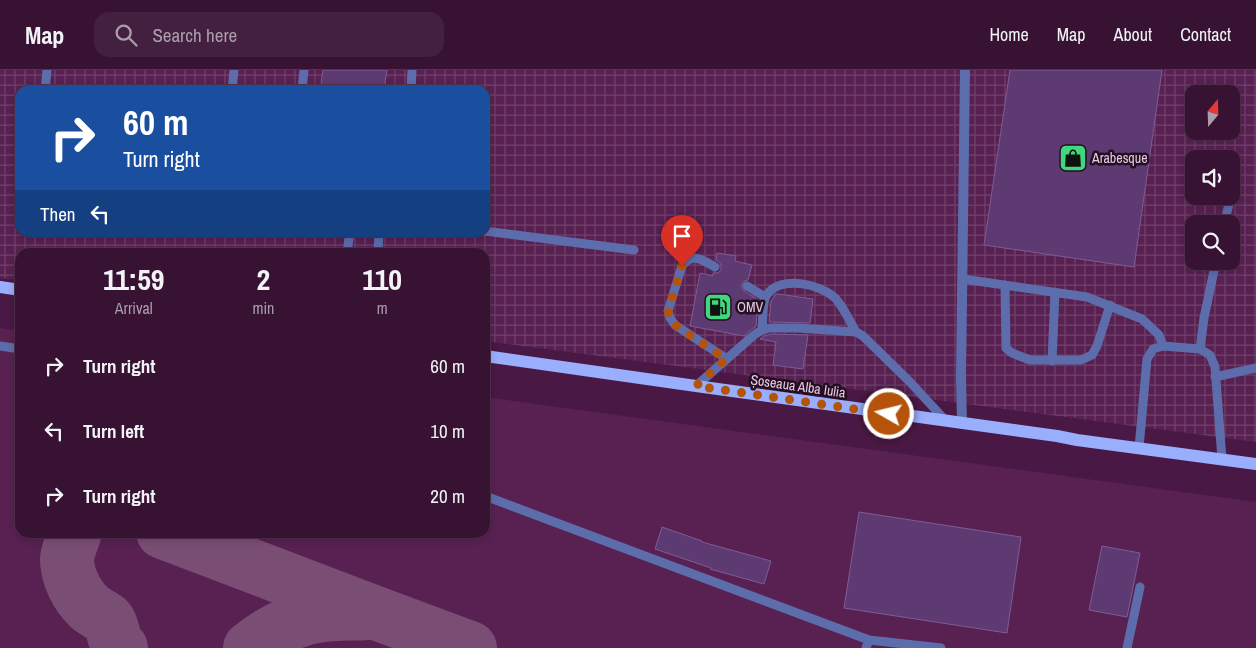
<!DOCTYPE html>
<meta charset="utf-8">
<style>
:root{--surface:#381233;--page:#43203f;--text:#f1f3f6;--muted:#ab9eac;--line:#52324e}
body{margin:0;font-family:"Archivo Narrow",sans-serif;background:var(--page);color:var(--text);height:100vh;display:flex;flex-direction:column;font-size:19px;white-space:nowrap}
*{box-sizing:border-box;margin:0}
p{font-size:16px;color:var(--muted)}
.icon{flex:none;width:28px;height:28px;fill:none;stroke:currentColor;stroke-width:2;stroke-linecap:round;stroke-linejoin:round}
.map{position:relative;flex:1;overflow:hidden}
.panel{position:absolute;left:15px;top:178px;width:475px;height:290px;display:flex;flex-direction:column;background:var(--surface);border-radius:15px;box-shadow:0 2px 8px #0003,0 0 0 1px var(--line)}
.panel>*{flex:none}
.guide{position:absolute;left:15px;top:15px;width:475px;height:152px;border-radius:15px;box-shadow:0 2px 8px #0003,0 0 0 1px var(--line);background:#1a4fa0;color:#fff;overflow:hidden}
.needle{width:32px;rotate:19deg}
.buttons{position:absolute;left:1185px;top:15px;display:grid;gap:10px}
.buttons a{display:grid;place-items:center;width:55px;height:55px;border-radius:10px;background:var(--surface);box-shadow:0 2px 8px #0003,0 0 0 1px var(--line);font-size:25px}
.pin{position:absolute;display:grid;place-items:center;width:42px;height:42px;color:#fff;margin:-51px -21px;border-radius:50% 50% 50% 0;rotate:-45deg;box-shadow:0 0 5px #0007}
.pin .icon{rotate:45deg}
.me{position:absolute;width:55px;margin:-28px;rotate:278deg;stroke-linejoin:round;filter:drop-shadow(0 0 4px #0008)}
.turn{display:flex;align-items:center;gap:18px;height:105px;padding:0 25px;font-size:22px}
.turn .icon{width:65px;height:65px;stroke-width:2.5}
.turn b{display:block;font-size:35px;line-height:42px}
.then{display:flex;align-items:center;height:48px;padding:0 25px;background:#0003;gap:10px;font-size:19px}
.eta{display:flex;justify-content:space-evenly;align-items:center;height:85px;text-align:center}
.eta b{font-size:30px;font-weight:700;line-height:35px}
ul{padding:0;list-style:none}
li{display:flex;align-items:center;gap:15px;height:65px;padding:0 25px}
li div{flex:1}
li b{display:block;font-size:19px}
li em{font-style:normal}
header{display:flex;align-items:center;gap:30px;box-sizing:border-box;height:70px;padding:0 25px;background:var(--surface);border-bottom:1px solid var(--line)}
header strong{font-size:24px}
nav{display:flex;gap:28px;margin-inline-start:auto;font-size:18px}
.search{width:350px;height:45px;background:var(--page);display:flex;align-items:center;gap:12px;box-sizing:border-box;padding:0 18px;border-radius:15px;color:var(--muted);font-size:19px}
.map>svg:first-child{display:block}
.built{fill:#582152}
.industrial{fill:url(#industrial-grid);fill-rule:evenodd}
.lines{fill:none;stroke-linecap:round;stroke-linejoin:round}
.taxiway{stroke:#7a4e74;stroke-width:54}
.building{fill:#5d3a71;stroke:#7f5c95}
.lane{stroke:#5d6dac;stroke-width:9}
.street{stroke:#5d6dac;stroke-width:10}
.primary{stroke:#99aefc;stroke-width:12}
.route{stroke:#b45309;stroke-width:9;stroke-dasharray:0 16.2}
.labels{text-anchor:middle;stroke-width:5;stroke-linejoin:round;paint-order:stroke}
.poi-label{font-size:14px;fill:#e8c9e2;stroke:#240e21;text-anchor:start}
.street-label{font-size:14px;fill:#e8c9e2;stroke:#240e21}
</style>
<header>
<strong>Map</strong>
<div class="search"><svg class="icon" aria-label="search" viewBox="0 0 24 24"><circle cx="10" cy="10" r="6"/><path d="M15 15l6 6"/></svg>Search here</div>
<nav><a>Home</a><a>Map</a><a>About</a><a>Contact</a></nav>
</header>
<div class="map">
<svg width="1256" height="578" viewBox="0 0 1256 578">
<defs>
<pattern id="industrial-grid" width="8" height="8" patternUnits="userSpaceOnUse" patternTransform="scale(1.25)"><rect width="8" height="8" fill="#582152"/><path d="M0 4h8M4 0v8" fill="none" stroke="#70406b"/></pattern>
</defs>
<rect width="100%" height="100%" fill="#4a1844"/>
<path class="built" d="M0,258L20,261V462H485V327L1256,432V578H0Z"/>
<path class="industrial" d="M0,0H1256V372L485,271V182H20V210L0,208ZM20,20H485V162H20ZM1194,24H1231V61H1194ZM1194,89H1231V126H1194ZM1194,154H1231V191H1194Z"/>
<g class="lines">
<path class="taxiway" d="M75,462C72,471 68,480 67,489C67,506 77,526 89,537C94,542 104,546 108,550C114,557 112,570 121,578
M163,462L373,542L470,578
M250,578C271,561 296,548 324,545C338,543 352,544 367,543"/>
</g>
<path class="building" d="M323,0H387L384,20H320Z
M1010,0H1162L1134,197L984,175Z
M717,183L736,186L735,191L752,195L748,210L744,211L741,216L744,221L758,230L756,256L744,266L690,256L700,203L713,206V203H718L721,200V194L716,190Z
M776,224H778L813,229L810,253L769,252L771,231Z
M771,264L808,265L803,299L773,295L776,272L760,269L764,266Z
M859,442L1021,467L1007,563L844,538Z
M662,457L702,471V472L771,491L764,514L710,499L711,498L655,479Z
M1102,476L1140,483L1127,547L1089,540Z"/>
<g class="lines">
<path class="lane" d="M45,20L47,0
M232,20L234,0
M302,20L304,0
M411,20L412,0
M1224,154L1231,126
M485,161L634,180
M347,182L350,162
M378,182L379,162
M715,197C703,190 692,182 682,196L668,241L670,248L675,255L727,289
M963,209L1087,227L1142,249L1159,265L1163,276
M1005,215L1006,278L1012,283L1030,290H1081L1092,285L1097,276L1110,235
M747,216L765,227
M762,260C763,252 762,233 766,226C779,204 822,214 836,229C844,238 850,252 856,262
M0,276L20,279
M1200,279L1204,248L1216,191
M1052,291L1055,222
M1215,307L1256,298
M696,316L754,265L762,260L770,258H798L856,262L863,266L909,311L946,351
M1139,378L1147,289L1153,279L1163,276L1200,279L1210,285L1215,297L1222,389
M485,426L869,570
M866,578L869,570L941,578
M1127,578L1140,517"/>
<path class="street" d="M962,354L961,306L965,0"/>
<path class="primary" d="M0,217L20,220
M485,286L696,316L1057,366L1077,370L1256,394"/>
</g>
<g class="lines">
<path class="route" d="M682,196L668,241L670,248L675,255L726,289L696,316L889,344"/>
</g>
<defs>
<g id="shop-square" transform="scale(1.4375)"><rect x="-9" y="-9" width="18" height="18" rx="4" fill="#41d77c" stroke="#240e21"/><path d="M-5-2.5h2.3a2.7 3.5 0 0 1 5.4 0H5L5.5 6h-11ZM-1.5-2.5h3a1.5 2.3 0 0 0-3 0Z" fill="#111"/></g>
<g id="fuel-square" transform="scale(1.4375)"><rect x="-9" y="-9" width="18" height="18" rx="4" fill="#41d77c" stroke="#240e21"/><path d="M-5.5-6h7V0h2V4h1.3V-2.5L3-4.5l.8-.8L6-3V5H2.5V1h-1V6h-7ZM-4.2-4.7v3.2H.2V-4.7Z" fill="#111"/></g>
</defs>
<g fill-rule="evenodd">
<use href="#shop-square" x="1073" y="88"/>
<use href="#fuel-square" x="718" y="237"/>
</g>
<g class="labels">
<g class="poi-label">
<text x="1092" y="93">Arabesque</text>
<text x="737" y="242">OMV</text>
</g>
<g class="street-label">
<text transform="translate(798 316) rotate(8)" y="5">Șoseaua Alba Iulia</text>
</g>
</g>
</svg>
<div class="buttons">
<a><svg class="needle" viewBox="-14 -14 28 28"><path d="M0-13l5 13h-10z" fill="#e53935"/><path d="M0 13l5-13h-10z" fill="#ab9eac"/></svg></a>
<a><svg class="icon" aria-label="sound" viewBox="0 0 24 24"><path d="M4 9h4l5-4v14l-5-4H4zM17 9q2 3 0 6"/></svg></a>
<a><svg class="icon" aria-label="search" viewBox="0 0 24 24"><circle cx="10" cy="10" r="6"/><path d="M15 15l6 6"/></svg></a>
</div>
<div class="pin" style="left:682px;top:196px;background:#d93025"><svg class="icon" aria-label="arrive" viewBox="0 0 24 24"><path d="M6 21V4h12l-3 4 3 4H6"/></svg></div>
<svg class="me" style="left:889px;top:344px" viewBox="-20 -20 40 40"><circle r="17" fill="#b45309" stroke="#fff" stroke-width="3"/><path d="M0-11L8 9 0 5-8 9z" fill="#fff"/></svg>
<div class="guide">
<div class="turn"><svg class="icon" aria-label="right" viewBox="0 0 24 24"><path d="M7 20v-9h11M14 6l5 5-5 5"/></svg><div><b>60 m</b>Turn right</div></div>
<div class="then">Then<svg class="icon" aria-label="left" viewBox="0 0 24 24"><path d="M17 20v-9H6M10 6l-5 5 5 5"/></svg></div>
</div>
<section class="panel">
<div class="eta">
<div><b>11:59</b><p>Arrival</p></div>
<div><b>2</b><p>min</p></div>
<div><b>110</b><p>m</p></div>
</div>
<ul>
<li><svg class="icon" aria-label="right" viewBox="0 0 24 24"><path d="M7 20v-9h11M14 6l5 5-5 5"/></svg><div><b>Turn right</b></div><em>60 m</em></li>
<li><svg class="icon" aria-label="left" viewBox="0 0 24 24"><path d="M17 20v-9H6M10 6l-5 5 5 5"/></svg><div><b>Turn left</b></div><em>10 m</em></li>
<li><svg class="icon" aria-label="right" viewBox="0 0 24 24"><path d="M7 20v-9h11M14 6l5 5-5 5"/></svg><div><b>Turn right</b></div><em>20 m</em></li>
</ul>
</section>
</div>
